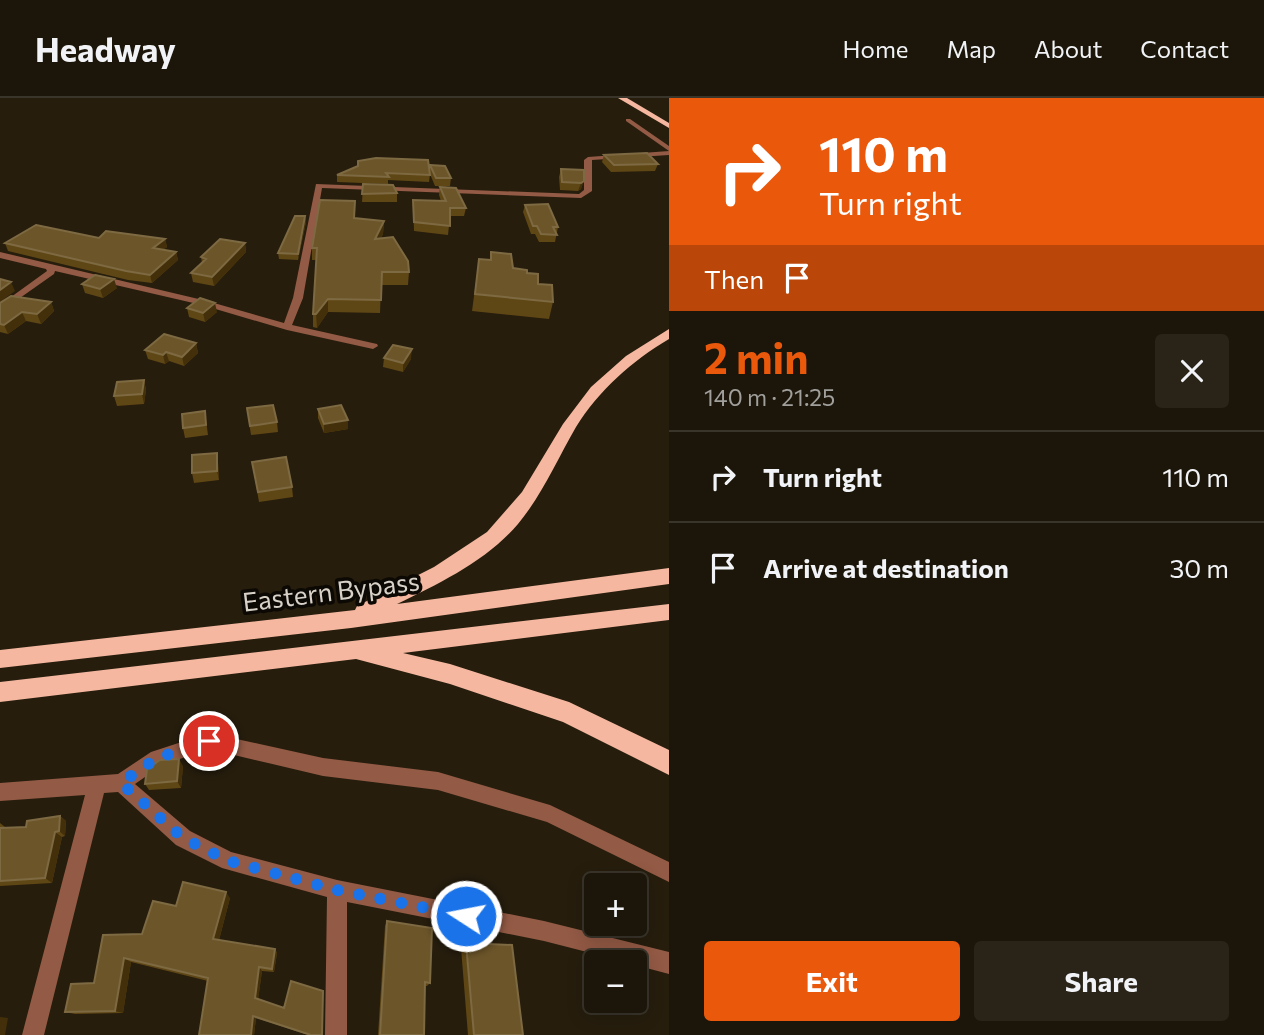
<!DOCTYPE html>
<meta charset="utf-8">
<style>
:root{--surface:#1c160a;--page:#292318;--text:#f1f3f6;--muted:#a09f9c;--line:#3a352b;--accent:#ea580c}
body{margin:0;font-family:Commissioner,sans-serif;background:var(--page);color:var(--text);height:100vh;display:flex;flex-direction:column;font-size:26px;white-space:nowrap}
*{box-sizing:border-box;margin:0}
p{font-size:23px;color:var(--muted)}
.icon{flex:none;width:38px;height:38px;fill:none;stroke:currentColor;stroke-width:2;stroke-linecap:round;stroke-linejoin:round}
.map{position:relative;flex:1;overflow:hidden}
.details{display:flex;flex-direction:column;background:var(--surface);width:595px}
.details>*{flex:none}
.top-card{background:#ea580c;color:#fff;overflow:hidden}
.buttons{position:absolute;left:584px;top:775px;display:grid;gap:14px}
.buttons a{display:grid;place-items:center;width:63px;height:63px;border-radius:7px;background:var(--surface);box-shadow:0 4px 18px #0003,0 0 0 2px var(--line);font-size:35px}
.pin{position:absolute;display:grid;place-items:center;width:60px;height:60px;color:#fff;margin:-30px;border:4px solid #fff;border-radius:50%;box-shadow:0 2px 7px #0007}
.me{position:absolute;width:77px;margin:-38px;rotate:281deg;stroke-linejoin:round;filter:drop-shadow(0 0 5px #0008)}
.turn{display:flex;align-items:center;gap:24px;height:147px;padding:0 35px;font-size:32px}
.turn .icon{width:91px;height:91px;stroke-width:2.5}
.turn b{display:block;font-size:49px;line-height:60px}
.then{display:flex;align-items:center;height:66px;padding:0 35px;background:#0003;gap:14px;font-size:26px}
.round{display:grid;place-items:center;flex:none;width:74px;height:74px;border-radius:7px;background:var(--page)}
.headline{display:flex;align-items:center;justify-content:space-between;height:119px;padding:0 35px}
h1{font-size:42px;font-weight:700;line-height:52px;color:var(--accent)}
.cta{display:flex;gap:14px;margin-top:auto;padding:14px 35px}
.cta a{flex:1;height:80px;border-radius:7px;background:var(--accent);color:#fff;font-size:28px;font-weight:700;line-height:80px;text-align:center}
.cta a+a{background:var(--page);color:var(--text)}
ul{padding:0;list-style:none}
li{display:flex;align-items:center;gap:21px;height:91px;padding:0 35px;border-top:2px solid var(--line)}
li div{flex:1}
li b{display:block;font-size:26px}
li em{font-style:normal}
header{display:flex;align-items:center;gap:42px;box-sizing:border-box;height:98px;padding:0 35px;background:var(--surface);border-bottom:2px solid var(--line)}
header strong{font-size:33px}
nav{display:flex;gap:38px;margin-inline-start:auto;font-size:24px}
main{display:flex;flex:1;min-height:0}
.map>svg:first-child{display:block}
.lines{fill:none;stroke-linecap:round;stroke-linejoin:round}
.minor{fill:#935a45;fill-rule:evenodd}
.trunk{fill:#f5b7a0;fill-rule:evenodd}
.wall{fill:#5f4615}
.shaded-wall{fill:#43300a}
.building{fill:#6c5529;stroke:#7d6942;stroke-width:2}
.route{stroke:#1a73e8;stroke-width:12;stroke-dasharray:0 21.6}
.labels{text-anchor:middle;stroke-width:7;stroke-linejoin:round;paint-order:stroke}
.street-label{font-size:26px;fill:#d7d1c8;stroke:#0c0803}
</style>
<header>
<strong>Headway</strong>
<nav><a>Home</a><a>Map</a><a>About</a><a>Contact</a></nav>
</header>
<main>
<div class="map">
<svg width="669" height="937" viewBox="0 0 669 937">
<rect width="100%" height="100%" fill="#261d0d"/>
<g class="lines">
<path class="minor" d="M626,21H630L669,48V53L626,23Z
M669,53V57L592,62V93L581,100L322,90L303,200L292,227L377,246L378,248L373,251L287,232L202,207L55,173L54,176L0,214V207L47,173L46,171L0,160V154L207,203L284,225L293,200L316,86L579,96L584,92V62L588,59Z
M209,635L323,660L438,674L550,707L669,764V784L547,724L438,692L323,678L209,651L162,667L135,686L190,733L231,754L337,782L544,823L669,854V876L635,867V864H626L544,843L347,804V937H325L327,799L222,770L176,747L118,694L104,695L44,937H22L85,697L0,703V685L118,676L151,654Z"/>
<path class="trunk" d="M618,0H627L669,25V30Z
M669,231V241C632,263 599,292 576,329C557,362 542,397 518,426C486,463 440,485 397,506L669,470V486L351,530L0,570V552L355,512L357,508L434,469L487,434L522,394L563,326L591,289L626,258Z
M669,506V522L403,555L450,566L569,604L669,652V677L563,624L450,586L356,561L0,604V584Z"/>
</g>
<path class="wall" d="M604,57L658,66L655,73L611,74L602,64Z
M430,67L451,80L450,88H435L430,76L429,84L388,82V86L337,84V77L358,68L430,75Z
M561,71L584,72L581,91L578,93L560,92L559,79Z
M363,86L397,95V104H362Z
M440,89L466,110L464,118H450L448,137L414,133L413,102L441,103L439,97Z
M525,107L558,129L555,144H539L535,136H531L523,114Z
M305,118L306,124L298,162L279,161L278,155Z
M355,120L384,123L383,136L381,140L409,174L408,187H381L380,215L328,214L317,230L313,229V216L317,162H312V150Z
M99,140L165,141L167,149L163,152L176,154L178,162L152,185L128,182L8,153L5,145Z
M245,145L246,154L214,188L193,184L191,175L202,165L201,159Z
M491,154L513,170L527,175L538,186L553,204L549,221L472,213L479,161L490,162Z
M82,186L117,190L103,200L85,195Z
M51,204L54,213L41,226L26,223L8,236L0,234V205Z
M187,210L217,214L205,224L189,219Z
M196,245L198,255L184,268L169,263L165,266L148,261L145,252Z
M384,260L411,261L403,274L383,269Z
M144,282L146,292L144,306L117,308L114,298Z
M247,310L277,324L278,334L251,337Z
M318,311L348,331L324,335L318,320Z
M206,322L208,337L185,340L183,330Z
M217,355L218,364L219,382L194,385L192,375Z
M252,364L292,389L293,399L259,404Z
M183,668L181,690L149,692L145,686Z
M60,718L66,723L65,738L62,739L52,785L0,788V725L5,729V730L26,729Z
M230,800L219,842L275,851L277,855L274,874L262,873L258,901L323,937H308L256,920L254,937H199L208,883L131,864L123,915L75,916L65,914L142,836L176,808Z
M387,823L430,885L427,888H425L424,937H378L385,828Z
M466,845L523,937H468L461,850Z"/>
<path class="shaded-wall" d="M584,83L581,91L578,93L581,85Z
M305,118L306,124L298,162V156Z
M384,123L383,136L374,153L375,141Z
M165,141L167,149L155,158L153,150Z
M245,145L246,154L214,188L212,179Z
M176,154L178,162L152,185L150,177Z
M114,181L117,190L103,200L100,191Z
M11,184L15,193L0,204V192Z
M328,201V214L317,230L316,216Z
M51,204L54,213L41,226L37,216Z
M215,205L217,214L205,224L203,215Z
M22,214L26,223L8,236L4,227Z
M196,245L198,255L184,268L182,259Z
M412,251L411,261L403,274V265Z
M166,254L169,263L165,266L163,257Z
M144,282L146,292L144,306L142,296Z
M348,322V331L324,335V326Z
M217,355L218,364L219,382L217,373Z
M179,661L183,668L181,690L177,683Z
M60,718L66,723L65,738L59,733Z
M55,734L62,739L52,785L45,780Z
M226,794L230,800L218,846L213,841Z
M275,851L277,855L274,874L272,871Z
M124,860L131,864L123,915L115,913Z
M259,869L262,873L258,903L255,900Z
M253,918L256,920L254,937H251Z
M0,919L8,920L5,937H0Z"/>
<path class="building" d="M647,55L658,66L614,67L604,57Z
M376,60L428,62L430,77L386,75L389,79L337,77L358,68V63Z
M430,67L445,68L451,80H436Z
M561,71L584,72V83L581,85L562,84Z
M363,86L393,87L397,95L362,96Z
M440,89L456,90L466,110H450V128L414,124L413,102L446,103Z
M320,102L355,103L354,120L384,123L375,141L393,139L408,163L409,174H382L381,202L328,201L316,216H313L317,150H312Z
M548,106L558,129H553L557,137L541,136L537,128H533L525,107Z
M295,118H305L298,156L278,155Z
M36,127L99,140L106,133L165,141L153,150L176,154L150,177L126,173L5,145Z
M220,141L245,145L212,179L191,175L206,161L201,159Z
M491,154L511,156L513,170L527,172V175L538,176V186L552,187L553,204L475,196L479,161L491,162Z
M95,177L114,181L100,191L82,186Z
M0,181L11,184L0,192Z
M11,198L51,204L37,216L22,214L4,227L0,226V205Z
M200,200L215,205L203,215L187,210Z
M164,236L196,245L182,259L166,254L163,257L145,252Z
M393,247L412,251L403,265L384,260Z
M144,282L142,296L114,298L117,284Z
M273,307L277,324L250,328L247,310Z
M341,307L348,322L324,326L318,311Z
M205,313L206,327L183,330L182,316Z
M217,355V373L192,375V357Z
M286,359L292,389L258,394L252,364Z
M179,661L177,683L145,686L147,671L160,662Z
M60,718L59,733L55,734L45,780L0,783V730L26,729L27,723Z
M183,784L226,794L213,841L275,851L272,871L259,869L255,900L284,910L291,883L323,893L322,937H311L253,918L251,937H199L208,880L124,860L115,913L65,914L71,886L94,885L103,837L142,836L153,803L176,808Z
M387,823L432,830L430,885L425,884L424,937H380Z
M466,845L512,847L523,937H474Z"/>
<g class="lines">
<path class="route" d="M209,643L157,660L121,685L183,740L229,763L337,792L466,818"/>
</g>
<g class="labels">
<g class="street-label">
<text transform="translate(331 494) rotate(-7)" y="9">Eastern Bypass</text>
</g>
</g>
</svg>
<div class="buttons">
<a>+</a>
<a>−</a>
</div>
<div class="pin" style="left:209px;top:643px;background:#d93025"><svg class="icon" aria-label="arrive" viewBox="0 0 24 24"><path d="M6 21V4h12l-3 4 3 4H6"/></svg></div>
<svg class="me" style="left:466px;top:818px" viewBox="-20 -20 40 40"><circle r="17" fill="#1a73e8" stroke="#fff" stroke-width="3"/><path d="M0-11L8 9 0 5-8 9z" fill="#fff"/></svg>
</div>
<section class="details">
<div class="top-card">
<div class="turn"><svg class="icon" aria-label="right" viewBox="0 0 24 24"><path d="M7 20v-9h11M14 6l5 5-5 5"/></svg><div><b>110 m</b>Turn right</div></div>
<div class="then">Then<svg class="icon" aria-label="arrive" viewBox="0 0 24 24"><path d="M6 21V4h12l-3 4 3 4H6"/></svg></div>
</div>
<div class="headline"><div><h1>2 min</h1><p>140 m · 21:25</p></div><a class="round"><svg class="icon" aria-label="close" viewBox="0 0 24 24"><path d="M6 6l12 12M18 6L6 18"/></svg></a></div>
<ul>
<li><svg class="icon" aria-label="right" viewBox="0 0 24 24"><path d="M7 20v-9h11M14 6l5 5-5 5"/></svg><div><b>Turn right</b></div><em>110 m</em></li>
<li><svg class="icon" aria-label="arrive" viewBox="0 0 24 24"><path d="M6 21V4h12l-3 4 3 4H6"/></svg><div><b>Arrive at destination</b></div><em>30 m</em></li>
</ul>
<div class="cta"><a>Exit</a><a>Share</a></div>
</section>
</main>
